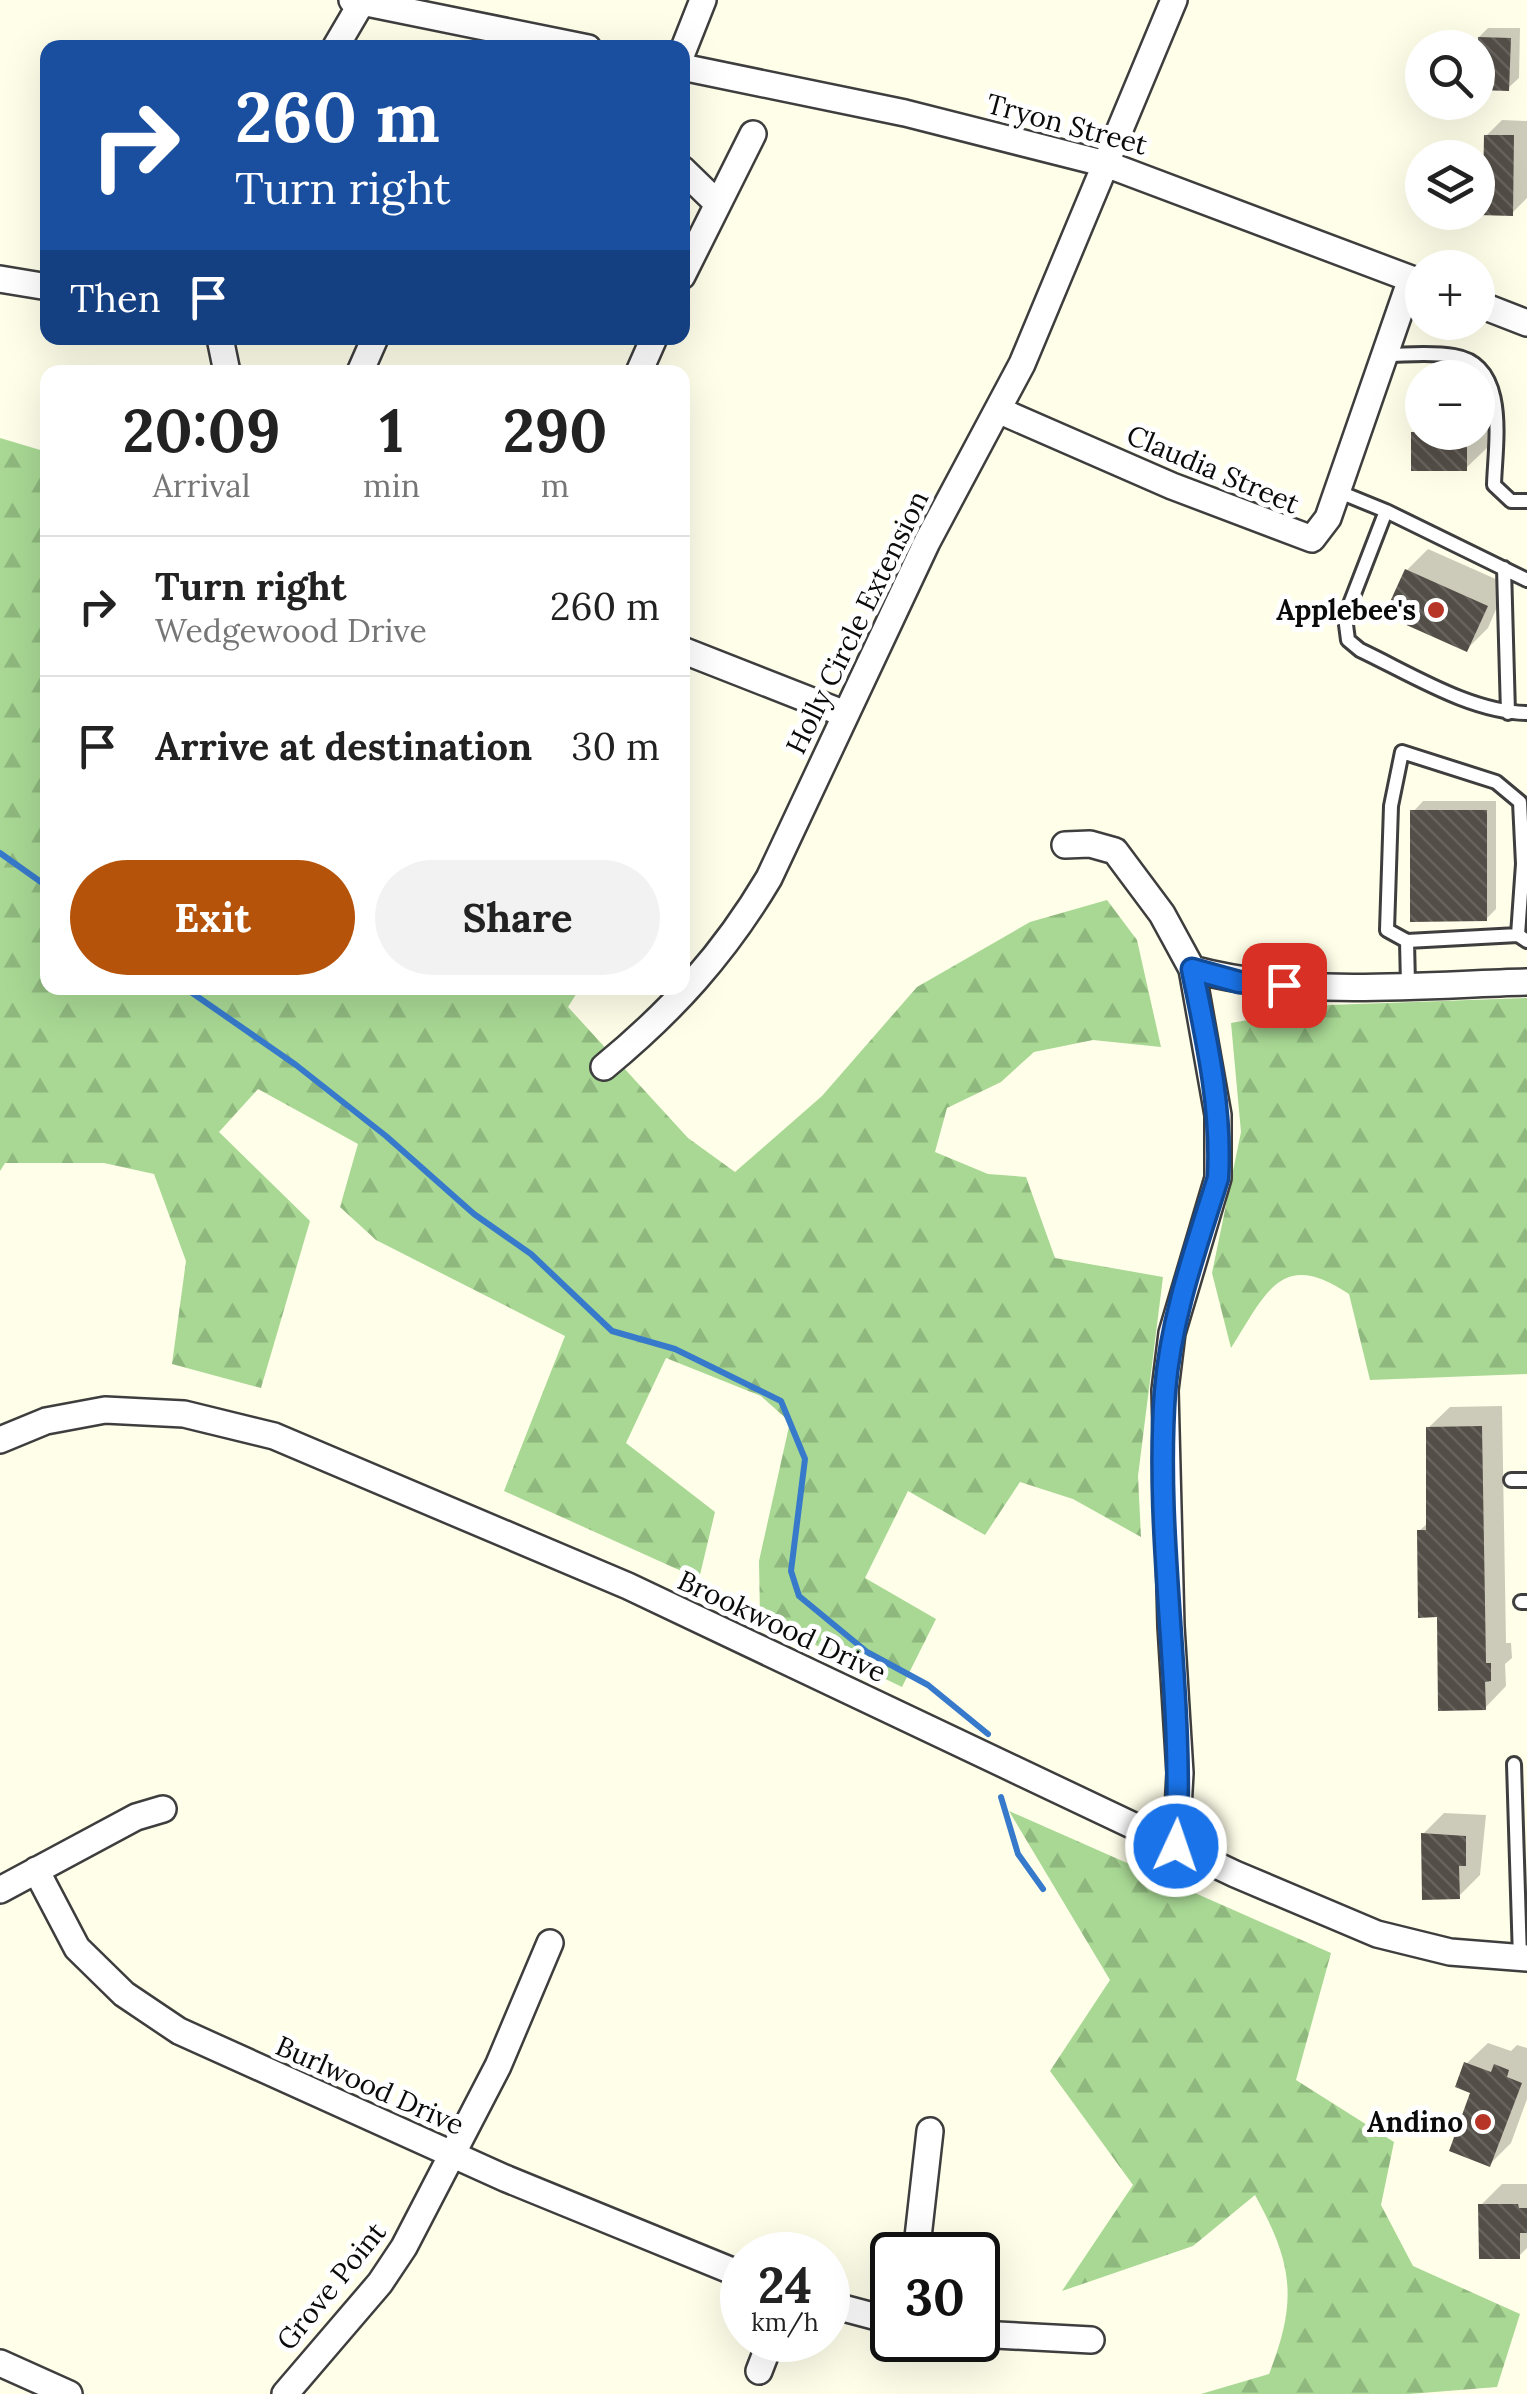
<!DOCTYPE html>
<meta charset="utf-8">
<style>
:root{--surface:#fff;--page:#f2f2f2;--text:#222;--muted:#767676;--line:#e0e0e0;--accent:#b45309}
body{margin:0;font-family:Lora,serif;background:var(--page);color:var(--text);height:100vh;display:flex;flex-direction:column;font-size:38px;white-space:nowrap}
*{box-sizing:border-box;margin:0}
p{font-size:32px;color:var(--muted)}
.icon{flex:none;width:55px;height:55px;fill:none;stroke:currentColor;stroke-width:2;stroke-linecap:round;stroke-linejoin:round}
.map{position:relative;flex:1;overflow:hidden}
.panel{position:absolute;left:40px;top:365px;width:650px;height:630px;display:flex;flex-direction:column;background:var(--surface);border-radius:20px;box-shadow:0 10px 40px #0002}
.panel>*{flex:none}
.top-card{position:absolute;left:40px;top:40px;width:650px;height:305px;border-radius:20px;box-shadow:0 10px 40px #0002;background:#1a4fa0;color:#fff;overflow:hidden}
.fabs{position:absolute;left:1405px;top:30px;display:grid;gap:20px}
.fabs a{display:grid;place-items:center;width:90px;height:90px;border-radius:50%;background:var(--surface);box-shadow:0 10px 40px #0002;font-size:50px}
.speed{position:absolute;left:720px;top:2232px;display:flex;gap:20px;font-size:50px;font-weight:700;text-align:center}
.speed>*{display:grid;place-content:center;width:130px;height:130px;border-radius:50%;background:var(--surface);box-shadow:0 10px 40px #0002;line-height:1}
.speed small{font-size:25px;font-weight:400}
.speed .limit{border:5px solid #111;border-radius:15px;background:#fff;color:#111}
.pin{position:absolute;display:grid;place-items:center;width:85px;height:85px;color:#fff;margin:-42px;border-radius:20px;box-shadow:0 5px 15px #0006}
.me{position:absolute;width:110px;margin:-55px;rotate:3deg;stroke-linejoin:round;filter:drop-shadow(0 0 8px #0008)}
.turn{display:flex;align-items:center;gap:35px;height:210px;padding:0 30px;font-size:45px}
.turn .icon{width:130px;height:130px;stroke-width:2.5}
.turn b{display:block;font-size:70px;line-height:85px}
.then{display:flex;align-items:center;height:95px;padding:0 30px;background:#0003;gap:20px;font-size:38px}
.eta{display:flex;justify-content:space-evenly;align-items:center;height:170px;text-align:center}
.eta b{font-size:60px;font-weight:800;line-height:70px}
.action{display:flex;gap:20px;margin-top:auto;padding:20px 30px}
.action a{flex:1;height:115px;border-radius:60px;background:var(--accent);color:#fff;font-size:40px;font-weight:800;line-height:115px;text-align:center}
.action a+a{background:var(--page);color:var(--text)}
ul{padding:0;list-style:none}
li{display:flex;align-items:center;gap:30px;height:140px;padding:0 30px;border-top:2px solid var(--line)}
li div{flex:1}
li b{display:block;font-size:38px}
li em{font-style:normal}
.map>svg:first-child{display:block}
.forest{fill:url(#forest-firs)}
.shadow{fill:#0003}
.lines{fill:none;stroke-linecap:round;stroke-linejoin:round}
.stream{stroke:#3779ca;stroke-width:6}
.building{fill:url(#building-back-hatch)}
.service-casing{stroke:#3e3e3e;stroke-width:18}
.minor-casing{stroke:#3e3e3e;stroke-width:30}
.service{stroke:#fff;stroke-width:12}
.minor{stroke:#fff;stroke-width:25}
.route-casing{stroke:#114b97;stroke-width:25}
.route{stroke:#1a73e8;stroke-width:18}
.poi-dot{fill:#b73526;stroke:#fff;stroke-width:4}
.labels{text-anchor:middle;stroke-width:10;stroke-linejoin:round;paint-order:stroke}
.street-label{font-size:28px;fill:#0b0b0b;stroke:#fff}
.poi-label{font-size:28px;font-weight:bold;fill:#0b0b0b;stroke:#fff;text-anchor:end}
</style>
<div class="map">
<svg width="1527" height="2394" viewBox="0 0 1527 2394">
<defs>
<pattern id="forest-firs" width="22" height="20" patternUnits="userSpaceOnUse" patternTransform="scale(2.5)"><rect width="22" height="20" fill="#a8d894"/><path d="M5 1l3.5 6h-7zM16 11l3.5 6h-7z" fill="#8fb87e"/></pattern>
<pattern id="building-back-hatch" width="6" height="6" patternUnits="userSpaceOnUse" patternTransform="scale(2.5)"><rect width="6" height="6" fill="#534e47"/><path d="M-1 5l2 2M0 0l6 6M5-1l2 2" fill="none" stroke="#67635d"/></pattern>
</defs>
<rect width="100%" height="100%" fill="#fffee9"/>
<path class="forest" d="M0,438L47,452L48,988H580L568,1007L688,1138L735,1172L822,1096L917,987L1030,922L1107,900L1137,940L1161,1047L1093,1040L1034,1052L1001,1082L947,1108L935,1152L988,1174L1026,1177L1055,1258L1163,1277L1138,1476L1141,1537L1073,1499L1020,1482L985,1535L908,1491L865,1578L936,1619L902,1687L760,1618L759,1561L790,1422L761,1396L666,1358L626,1443L715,1512L699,1579L504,1491L565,1336L376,1240L340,1207L358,1144L258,1089L219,1132L310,1221L261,1388L172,1364L186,1261L154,1174L104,1163H5L0,1171Z
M1527,998V1374L1370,1380L1349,1294C1281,1248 1266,1293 1231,1348L1212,1273L1241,1132L1231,1023L1329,1005Z
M1009,1811L1331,1953L1296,2080L1394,2142L1381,2205L1413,2266L1520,2314L1497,2387L1409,2394H1201L1269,2374C1298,2300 1293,2264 1255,2195L1193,2246L1062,2291L1133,2185L1050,2071L1110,1980Z"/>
<path class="shadow" d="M1488,28H1520L1519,78L1508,88H1478V38Z
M1502,120L1527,121V198L1512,213H1451L1478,212V177H1486V136Z
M1434,366H1487L1488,447L1466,468L1414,469L1413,387L1422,378V432H1478V378H1423Z
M1428,549L1507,584L1488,628L1467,649L1407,570Z
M1423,801H1496V909L1486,919L1413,812Z
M1502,1406L1506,1643H1511L1512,1658L1505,1664L1506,1686L1485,1708L1439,1615L1419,1531L1429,1522L1428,1428L1450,1407Z
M1444,1813L1486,1815L1480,1875L1458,1897L1423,1834Z
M1488,2043L1511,2051L1517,2045L1527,2048V2099L1511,2143L1490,2164L1466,2064Z
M1502,2184H1527V2248L1519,2256L1481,2205Z"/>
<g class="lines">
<path class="stream" d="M0,853L48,887
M185,988L296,1065L386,1136L474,1214L531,1254L612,1331L675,1349L781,1401L805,1459L791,1571L799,1596L867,1652L928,1685L988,1734
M1001,1797L1018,1854L1043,1889"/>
</g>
<path class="building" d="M1478,37L1511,38L1509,91L1478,90Z
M1484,135H1514L1513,216L1478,215V192H1483Z
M1411,432H1467V471H1411Z
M1405,569L1488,606L1467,652L1384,615Z
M1410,810H1487V921L1410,922Z
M1482,1426L1486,1663H1491V1681L1485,1682L1486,1710L1438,1711L1437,1617L1418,1618L1417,1530H1426V1427Z
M1421,1833L1466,1836V1866H1459L1460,1899L1422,1900Z
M1464,2062L1491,2072L1494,2064L1509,2070L1507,2077L1522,2083L1490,2167L1449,2151L1470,2093L1455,2087Z
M1478,2204H1518L1519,2208H1527V2233H1520V2259H1479Z"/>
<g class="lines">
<g class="service-casing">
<path id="service" d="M1383,355C1406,355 1432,352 1454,356C1510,365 1495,445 1494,485L1511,501H1527
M1337,491L1386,511
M1504,568L1508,713
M1527,580L1386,511L1345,617L1348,640L1360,650C1411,674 1470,712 1527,713
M1518,935L1523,864H1527
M1407,941L1387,930L1391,806L1402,752L1496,782L1520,802L1523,864
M1408,985L1407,941L1518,935L1527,941
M1511,1480H1527
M1521,1602H1527
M1514,1764L1520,1958"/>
</g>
<g class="minor-casing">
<path id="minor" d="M352,0L588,48
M335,48L362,2
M682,53L703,0
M682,67L905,113L1106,164L1422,283
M682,169L717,203
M682,276L753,134
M0,279L48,287
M1478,304L1527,323
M220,338L227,372
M360,372L375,338
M639,372L654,338
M998,410L1172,486L1312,539L1328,518L1411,279
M682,650L845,714
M1065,845L1090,844L1115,851L1162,914L1192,969L1218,1115V1178L1172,1333L1165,1390L1171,1626L1180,1773L1176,1846
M1192,969C1300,998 1416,985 1527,982
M604,1067C672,1011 724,954 769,878L927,542L1022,364L1174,0
M0,1440L46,1421L105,1410L184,1414L274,1436L628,1586L1235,1874L1377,1934L1450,1952L1527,1958
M36,1870L77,1948L124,1994L179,2031L507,2179L742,2275
M0,1890L136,1817L163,1809
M916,2255L930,2131
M828,2304L892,2321
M978,2334L1091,2340
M0,2363L69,2394
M759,2371L771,2340
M285,2394L380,2283L404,2247L498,2066L550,1943"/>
</g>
<use href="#service" class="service"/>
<use href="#minor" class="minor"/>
</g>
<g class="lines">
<g class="route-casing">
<path id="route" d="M1176,1846C1185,1694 1154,1542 1165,1391C1171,1317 1196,1248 1218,1178C1222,1106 1206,1038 1192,969L1239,982L1284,985"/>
</g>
<use href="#route" class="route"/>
</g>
<g class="poi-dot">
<circle cx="1436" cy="610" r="10"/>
<circle cx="1483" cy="2122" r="10"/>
</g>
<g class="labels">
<g class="street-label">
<text transform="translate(1067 124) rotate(15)" y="10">Tryon Street</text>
<text transform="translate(1213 469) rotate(23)" y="10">Claudia Street</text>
<text transform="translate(857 622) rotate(-64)" y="10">Holly Circle Extension</text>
<text transform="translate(782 1626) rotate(25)" y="10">Brookwood Drive</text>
<text transform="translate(370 2085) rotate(24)" y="10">Burlwood Drive</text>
<text transform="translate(331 2286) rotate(-51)" y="10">Grove Point</text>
</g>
<g class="poi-label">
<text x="1416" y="620">Applebee's</text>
<text x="1463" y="2132">Andino</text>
</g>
</g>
</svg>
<div class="fabs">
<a><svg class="icon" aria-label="search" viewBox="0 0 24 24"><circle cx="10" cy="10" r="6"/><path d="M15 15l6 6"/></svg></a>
<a><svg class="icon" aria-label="layers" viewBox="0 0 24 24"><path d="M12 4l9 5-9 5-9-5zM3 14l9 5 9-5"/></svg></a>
<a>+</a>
<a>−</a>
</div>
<div class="speed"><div>24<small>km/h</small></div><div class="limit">30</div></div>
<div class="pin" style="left:1284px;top:985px;background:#d93025"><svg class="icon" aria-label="arrive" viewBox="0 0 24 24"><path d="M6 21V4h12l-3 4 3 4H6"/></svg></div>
<svg class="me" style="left:1176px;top:1846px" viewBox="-20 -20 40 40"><circle r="17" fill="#1a73e8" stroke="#fff" stroke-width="3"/><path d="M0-11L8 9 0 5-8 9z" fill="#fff"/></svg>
<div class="top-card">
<div class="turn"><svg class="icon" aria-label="right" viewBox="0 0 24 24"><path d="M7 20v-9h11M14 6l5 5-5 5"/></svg><div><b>260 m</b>Turn right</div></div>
<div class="then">Then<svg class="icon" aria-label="arrive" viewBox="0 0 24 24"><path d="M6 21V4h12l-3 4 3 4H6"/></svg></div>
</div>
<section class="panel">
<div class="eta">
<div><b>20:09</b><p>Arrival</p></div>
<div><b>1</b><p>min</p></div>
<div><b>290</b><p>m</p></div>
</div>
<ul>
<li><svg class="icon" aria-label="right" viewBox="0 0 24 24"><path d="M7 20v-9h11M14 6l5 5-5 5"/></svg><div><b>Turn right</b><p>Wedgewood Drive</p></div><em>260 m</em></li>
<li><svg class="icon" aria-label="arrive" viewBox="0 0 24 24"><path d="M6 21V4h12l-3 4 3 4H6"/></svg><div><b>Arrive at destination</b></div><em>30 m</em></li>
</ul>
<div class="action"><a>Exit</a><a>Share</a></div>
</section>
</div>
